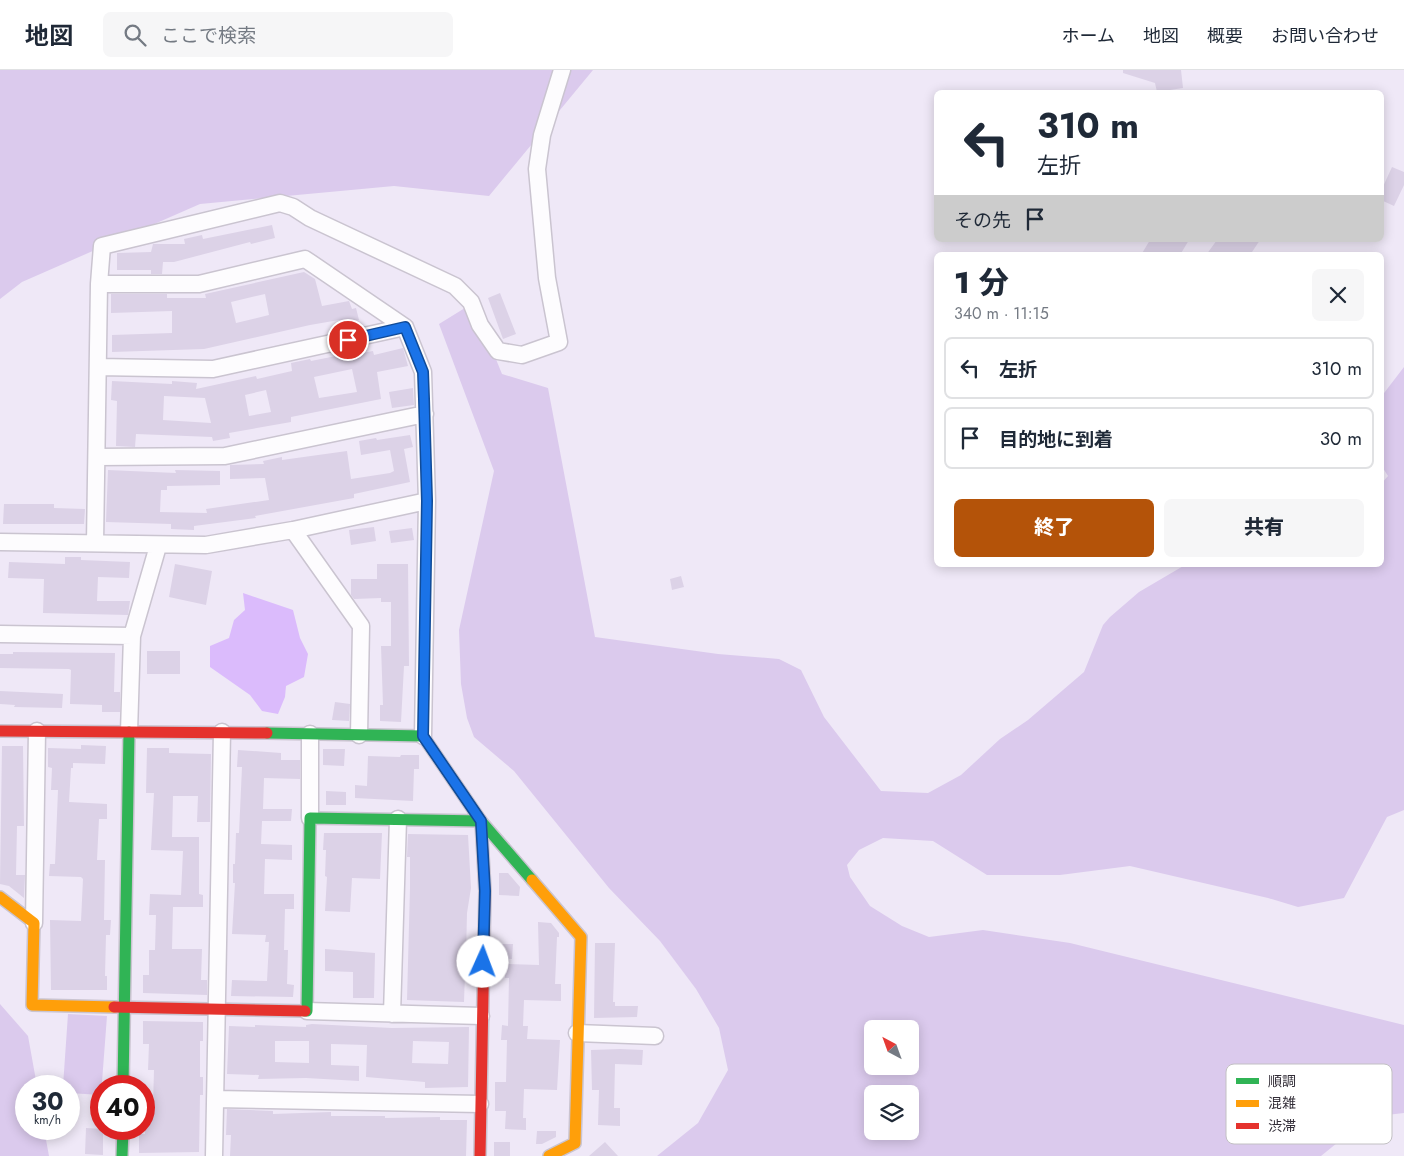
<!DOCTYPE html>
<html lang="ja">
<meta charset="utf-8">
<style>
:root{--surface:#fff;--page:#f6f6f7;--text:#1f2937;--muted:#747a83;--line:#e0e1e3;--accent:#b45309}
body{margin:0;font-family:Jost,"Noto Sans JP",sans-serif;background:var(--page);color:var(--text);height:100vh;display:flex;flex-direction:column;font-size:19px;white-space:nowrap}
*{box-sizing:border-box;margin:0}
p{font-size:16px;color:var(--muted)}
.icon{flex:none;width:28px;height:28px;fill:none;stroke:currentColor;stroke-width:2;stroke-linecap:round;stroke-linejoin:round}
.map{position:relative;flex:1;overflow:hidden}
.side{position:absolute;left:934px;top:182px;width:450px;height:315px;display:flex;flex-direction:column;background:var(--surface);border-radius:8px;box-shadow:0 2px 12px #0003}
.side>*{flex:none}
.banner{position:absolute;left:934px;top:20px;width:450px;height:152px;border-radius:8px;box-shadow:0 2px 12px #0003;background:#fff;color:var(--text);overflow:hidden}
.needle{width:32px;rotate:319deg}
.buttons{position:absolute;left:864px;top:950px;display:grid;gap:10px}
.buttons a{display:grid;place-items:center;width:55px;height:55px;border-radius:8px;background:var(--surface);box-shadow:0 2px 12px #0003;font-size:25px}
.speed{position:absolute;left:15px;top:1005px;display:flex;gap:10px;font-size:25px;font-weight:700;text-align:center}
.speed>*{display:grid;place-content:center;width:65px;height:65px;border-radius:50%;background:var(--surface);box-shadow:0 2px 12px #0003;line-height:1}
.speed small{font-size:12px;font-weight:400}
.speed .limit{border:8px solid #d22;background:#fff;color:#111}
.pin{position:absolute;display:grid;place-items:center;width:42px;height:42px;color:#fff;margin:-21px;border:2px solid #fff;border-radius:50%;box-shadow:0 1px 5px #0007}
.me{position:absolute;width:55px;margin:-28px;rotate:2deg;stroke-linejoin:round;filter:drop-shadow(0 0 4px #0008)}
.turn{display:flex;align-items:center;gap:18px;height:105px;padding:0 20px;font-size:22px}
.turn .icon{width:65px;height:65px;stroke-width:2.5}
.turn b{display:block;font-size:35px;line-height:42px}
.then{display:flex;align-items:center;height:48px;padding:0 20px;background:#0003;gap:10px;font-size:19px}
.round{display:grid;place-items:center;flex:none;width:52px;height:52px;border-radius:8px;background:var(--page)}
.overview{display:flex;align-items:center;justify-content:space-between;height:85px;padding:0 20px}
h1{font-size:30px;font-weight:800;line-height:38px}
.cta{display:flex;gap:10px;margin-top:auto;padding:10px 20px}
.cta a{flex:1;height:58px;border-radius:8px;background:var(--accent);color:#fff;font-size:20px;font-weight:800;line-height:58px;text-align:center}
.cta a+a{background:var(--page);color:var(--text)}
ul{padding:0;list-style:none}
li{display:flex;align-items:center;gap:15px;height:62px;margin:0 10px 8px;padding:0 10px;border:2px solid var(--line);border-radius:8px}
li div{flex:1}
li b{display:block;font-size:19px}
li em{font-style:normal}
header{display:flex;align-items:center;gap:30px;box-sizing:border-box;height:70px;padding:0 25px;background:var(--surface);border-bottom:1px solid var(--line)}
header strong{font-size:24px}
nav{display:flex;gap:28px;margin-inline-start:auto;font-size:18px}
.search{width:350px;height:45px;background:var(--page);display:flex;align-items:center;gap:12px;box-sizing:border-box;padding:0 18px;border-radius:8px;color:var(--muted);font-size:19px}
.map>svg:first-child{display:block}
.green{fill:#dbcaed;fill-rule:evenodd}
.water{fill:#dbbbfc}
.building{fill:#dcd2e7;fill-rule:evenodd}
.lines{fill:none;stroke-linecap:round;stroke-linejoin:round}
.street-casing{stroke:#cac4d0;stroke-width:19}
.fast-casing{stroke:#cac4d0;stroke-width:14}
.slow-casing{stroke:#cac4d0;stroke-width:14}
.jam-casing{stroke:#cac4d0;stroke-width:14}
.street{stroke:#fdfcfe;stroke-width:16}
.fast{stroke:#30b455;stroke-width:11}
.slow{stroke:#ff9f0a;stroke-width:11}
.jam{stroke:#e5322d;stroke-width:11}
.route-casing{stroke:#114b97;stroke-width:12}
.route{stroke:#1a73e8;stroke-width:9}
.key{fill:#fff;stroke:#c2c0c3;stroke-width:1}
.key-label{font-size:14px;fill:#322d37}
</style>
<header>
<strong>地図</strong>
<div class="search"><svg class="icon" aria-label="search" viewBox="0 0 24 24"><circle cx="10" cy="10" r="6"/><path d="M15 15l6 6"/></svg>ここで検索</div>
<nav><a>ホーム</a><a>地図</a><a>概要</a><a>お問い合わせ</a></nav>
</header>
<div class="map">
<svg width="1404" height="1086" viewBox="0 0 1404 1086">
<rect width="100%" height="100%" fill="#efe8f7"/>
<path class="green" d="M0,0H593L489,126L394,116L200,134L22,212L0,229Z
M473,233L502,304L548,318L595,567L718,584L779,589L801,600L824,647L881,721L928,723L961,705L1000,669L1028,650L1084,602L1103,555L1110,547L1139,522L1185,495H1381V414L1388,406L1381,395V327L1404,297V740L1387,747L1344,828L1298,837L1268,828L1130,796L1060,805H987L933,771L883,768L859,780L847,795L850,807L870,836L902,856L929,867L983,860L1070,873L1404,955V1043L1369,1047L1321,1086H657L698,1053L728,1000L719,958L696,919L660,871L609,818L514,701L474,667L467,648L461,614L459,560L494,401L439,254ZM872,959H910V996H872ZM872,1024H910V1061H872Z
M0,934L28,966L37,1016H26V1059H44L49,1086H0Z
M68,944L107,946L101,1025L69,1023V1016H63Z"/>
<path class="water" d="M243,523L293,540L300,568L308,584L304,607L286,616L285,627L278,644L262,641L250,625L210,597V576L229,568L234,550L245,540Z"/>
<path class="building" d="M1123,0H1181L1183,18L1157,22L1155,13L1123,3Z
M1392,97L1404,102V115L1394,136L1381,130V121Z
M272,155L275,168L251,174L250,172L174,192H163L162,204H151V200H117V183L151,182L153,174H185L184,169L202,165L203,169Z
M1150,170H1189L1180,185H1141Z
M1217,170H1260L1250,185H1206Z
M304,202L315,209L322,236L349,231L352,239L356,238L359,250L340,254L339,250L310,255L204,279L112,282V265L172,263V241L111,243V224H167V228H206L205,224ZM265,224L269,245L236,253L231,232Z
M500,223L516,264L503,269L488,228Z
M403,278L408,296L377,302L381,329L291,347V352L229,363L230,368L213,371L212,367L136,364L135,377L116,376L117,331L111,330L112,311L172,314V311L197,313L196,319L256,306L257,309L292,301L291,293L310,289L311,291L341,285L342,287L373,281L374,285ZM352,299L357,322L319,328L314,307ZM266,320L271,342L249,346L245,325ZM164,326L205,328L211,353L163,350Z
M413,318L414,335L392,338L389,322Z
M410,365L413,377L404,379L410,412L354,424V428L255,446L256,448L194,456V460L171,459V454L106,452L108,400L176,403L175,400L220,401V415L167,416V420H161L160,442L207,443L206,439L269,430L265,408L230,409V395L264,394L263,391L282,387V390L347,381L351,409L390,403L394,401L390,380L361,385L359,371L376,368L377,370Z
M4,434H54V438L85,439L84,454H3Z
M374,457L376,471L351,475L349,460Z
M412,458L414,470L391,473L389,461Z
M65,487H81V490L130,492L129,508L98,507L97,531H130L128,545L43,543L44,509L8,508L9,492L65,494Z
M175,494L212,501L206,535L169,527Z
M377,494H408L409,596H404L401,652L380,651V635H383L381,576H391V532H381V528L354,529L351,525V509H377Z
M681,506L684,517L672,520L670,509Z
M147,581H180V604H147Z
M13,582L115,583L114,622H120V642H102V635L70,634L71,600L69,599L0,598V584H13Z
M0,621L63,624L62,638L14,637L15,635L0,634Z
M335,632L350,634L349,651L332,650Z
M81,675L106,676L105,694L73,693V698H71L69,732L107,734V749H99L97,790H105L104,850H111L110,865H106L105,906H107V920H51L50,850L81,851L83,809L81,807L49,806L50,794H55L58,720H51L52,698L48,697V678L81,679Z
M2,676H23L24,756H17L16,805H25L24,828L9,816L0,814Z
M147,678H169V683L211,684L210,752H197L198,726H173L172,767H199V824L203,825V837H173L172,879H202L201,910H207V925L143,923V905H149V880H155L156,845H149L150,824L181,825L183,781L151,780L154,723H146Z
M323,679H345L344,696L323,695Z
M238,680L281,683V690H300V709L264,708L263,739H292L291,751H262L261,774L292,775V790L265,789L264,824H294V839H285L284,880H288L287,914L294,915L293,927L231,926L232,910L267,911L269,872H265L266,865L232,864L235,813H233V794H235L236,763H239L242,697H237Z
M401,685H419V699H414L413,731L355,728V715L367,716L368,686L400,687Z
M326,721L346,722V735H326Z
M324,763H382L380,809L352,808L350,842L325,841L327,807L325,806L326,780H323Z
M408,764L468,765L471,818L467,843L466,885L470,886L469,903H465L464,932L407,930L410,818V787H407Z
M499,803H508L520,817L519,826L499,825Z
M538,852L551,853L559,863V867H557L555,914H561V931L524,930L523,956H528L527,969L560,970L557,1020L524,1019L523,1048H526V1060L505,1059L506,1041H495V1012H506L507,970H501L502,955L508,956L509,908H505V894L539,895Z
M595,873H615L613,932H615V936H638L637,947L594,948Z
M498,874H513L512,889L497,888Z
M325,879L375,883L374,928H353V902L325,901Z
M143,951L203,952V971H200V1007H203V1025H200L199,1082L139,1083V1064H145L146,1036H153L154,1000H148L149,974H143Z
M312,954L392,958L469,957L468,1017L425,1018V1012L366,1007L367,975L331,974V995L359,996V1011L306,1008L258,1009L259,1005L227,1004L229,956L255,957V955L306,957V955ZM275,971H309V993L275,992ZM413,971L449,972L448,994L412,993Z
M620,979L643,980L642,995L615,994L614,1038H620V1056L598,1055L599,1020H592L591,980Z
M227,1039L273,1041V1044L331,1042V1046H385V1048L440,1047V1050H467L466,1086H230L231,1065H226Z
M86,1058L103,1059V1085L85,1084Z
M537,1061H556V1067L542,1074H536Z
M494,1072H510V1086H494Z
M605,1072L618,1086H589Z"/>
<g class="lines">
<g class="street-casing">
<path id="street" d="M99,214L102,176L280,133L293,137L310,148L455,216L471,232L480,255L498,281L522,285L559,272L547,208L537,99L542,65L562,0
M98,297L213,299L405,257
M97,387L225,386L425,344
M293,460L361,556L359,665
M0,472L206,475L293,460L427,431
M95,473L99,214H199L305,189L405,257L423,302L427,431L423,666
M0,564L132,566
M129,662L132,566L158,476
M310,664V748
M34,853L37,661
M307,941L481,946
M392,944L398,749
M577,963L655,966
M215,1029L480,1034
M214,1086L222,662"/>
</g>
<g class="fast-casing">
<path id="fast" d="M267,663L423,666L481,751L532,810
M305,941H307L310,748L481,751
M123,1016L129,662
M122,1086L123,1059"/>
</g>
<g class="slow-casing">
<path id="slow" d="M532,810L581,867L575,1073L549,1086
M0,827L34,853L32,935L114,937"/>
</g>
<g class="jam-casing">
<path id="jam" d="M0,661L267,663
M114,937L305,941
M480,1086L485,821L481,751"/>
</g>
<use href="#street" class="street"/>
<use href="#fast" class="fast"/>
<use href="#slow" class="slow"/>
<use href="#jam" class="jam"/>
</g>
<g class="lines">
<g class="route-casing">
<path id="route" d="M348,270L405,257L423,302L424,329L427,431L423,666L481,751L485,821L483,892"/>
</g>
<use href="#route" class="route"/>
</g>
<rect x="1226" y="994" width="166" height="80" rx="8" class="key"/>
<rect x="1236" y="1008" width="23" height="6" fill="#30b455"/>
<rect x="1236" y="1030" width="23" height="7" fill="#ff9f0a"/>
<rect x="1236" y="1053" width="23" height="6" fill="#e5322d"/>
<g class="key-label">
<text x="1268" y="1016">順調</text>
<text x="1268" y="1038">混雑</text>
<text x="1268" y="1061">渋滞</text>
</g>
</svg>
<div class="buttons">
<a><svg class="needle" viewBox="-14 -14 28 28"><path d="M0-13l5 13h-10z" fill="#e53935"/><path d="M0 13l5-13h-10z" fill="#747a83"/></svg></a>
<a><svg class="icon" aria-label="layers" viewBox="0 0 24 24"><path d="M12 4l9 5-9 5-9-5zM3 14l9 5 9-5"/></svg></a>
</div>
<div class="speed"><div>30<small>km/h</small></div><div class="limit">40</div></div>
<div class="pin" style="left:348px;top:270px;background:#d93025"><svg class="icon" aria-label="arrive" viewBox="0 0 24 24"><path d="M6 21V4h12l-3 4 3 4H6"/></svg></div>
<svg class="me" style="left:483px;top:892px" viewBox="-20 -20 40 40"><circle r="19" fill="#fff"/><path d="M0-13L10 11 0 6-10 11z" fill="#1a73e8"/></svg>
<div class="banner">
<div class="turn"><svg class="icon" aria-label="left" viewBox="0 0 24 24"><path d="M17 20v-9H6M10 6l-5 5 5 5"/></svg><div><b>310 m</b>左折</div></div>
<div class="then">その先<svg class="icon" aria-label="arrive" viewBox="0 0 24 24"><path d="M6 21V4h12l-3 4 3 4H6"/></svg></div>
</div>
<section class="side">
<div class="overview"><div><h1>1 分</h1><p>340 m · 11:15</p></div><a class="round"><svg class="icon" aria-label="close" viewBox="0 0 24 24"><path d="M6 6l12 12M18 6L6 18"/></svg></a></div>
<ul>
<li><svg class="icon" aria-label="left" viewBox="0 0 24 24"><path d="M17 20v-9H6M10 6l-5 5 5 5"/></svg><div><b>左折</b></div><em>310 m</em></li>
<li><svg class="icon" aria-label="arrive" viewBox="0 0 24 24"><path d="M6 21V4h12l-3 4 3 4H6"/></svg><div><b>目的地に到着</b></div><em>30 m</em></li>
</ul>
<div class="cta"><a>終了</a><a>共有</a></div>
</section>
</div>
